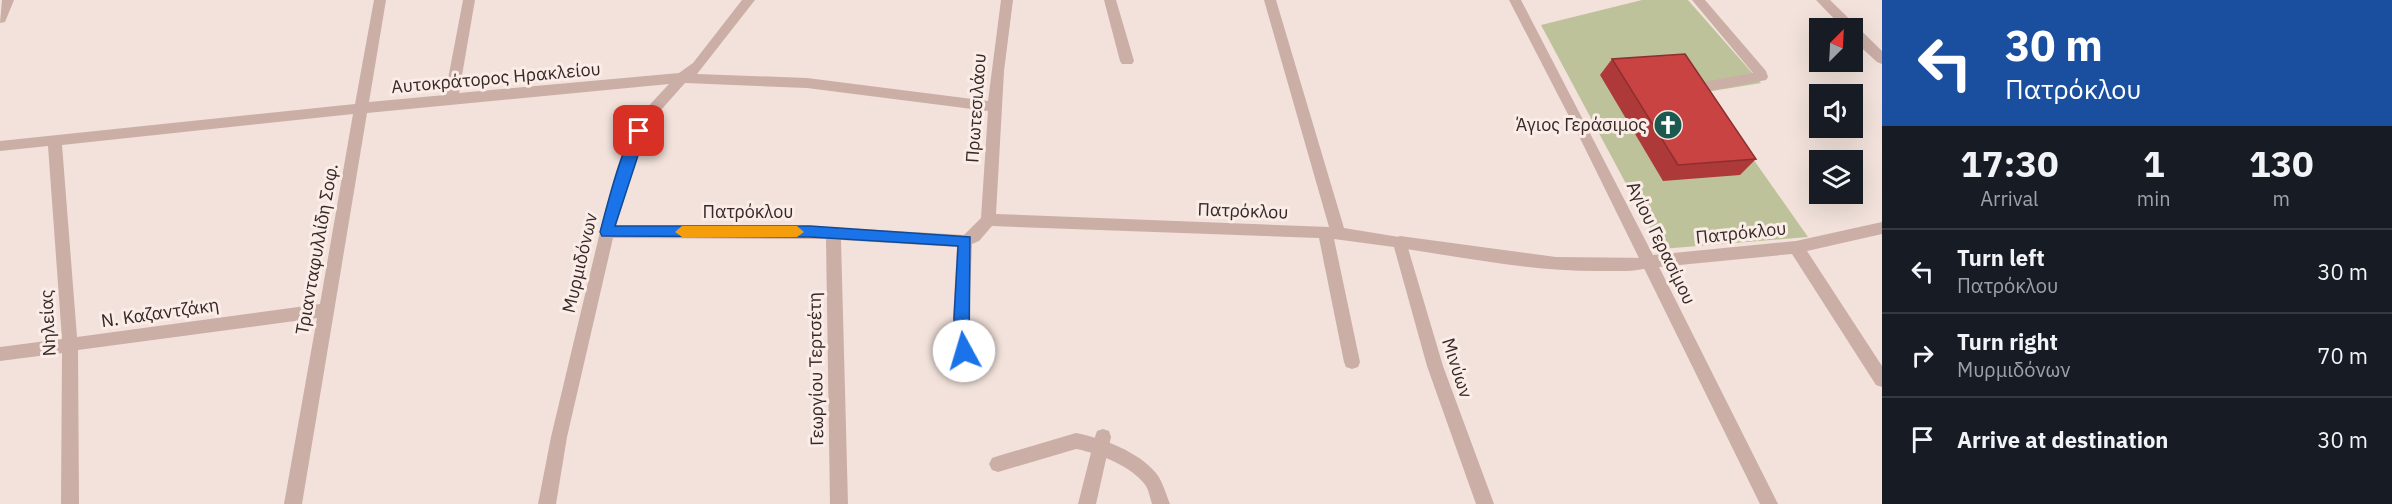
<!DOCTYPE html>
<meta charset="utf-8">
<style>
:root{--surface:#171b24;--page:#242831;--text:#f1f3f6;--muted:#9ea1a6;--line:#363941}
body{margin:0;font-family:"IBM Plex Sans",sans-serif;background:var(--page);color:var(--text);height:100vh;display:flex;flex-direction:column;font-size:22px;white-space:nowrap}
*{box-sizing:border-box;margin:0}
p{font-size:20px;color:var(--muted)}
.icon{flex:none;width:33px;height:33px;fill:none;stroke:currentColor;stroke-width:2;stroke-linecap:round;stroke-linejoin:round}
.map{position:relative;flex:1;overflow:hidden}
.panel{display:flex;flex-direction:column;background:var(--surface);width:510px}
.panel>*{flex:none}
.hud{background:#1a4fa0;color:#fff;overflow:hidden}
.needle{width:39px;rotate:24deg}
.tools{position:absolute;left:1809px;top:18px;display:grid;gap:12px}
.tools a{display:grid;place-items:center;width:54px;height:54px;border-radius:0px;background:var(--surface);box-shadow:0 6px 24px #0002;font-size:30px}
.pin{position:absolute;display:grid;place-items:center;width:51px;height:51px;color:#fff;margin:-26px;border-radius:12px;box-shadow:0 3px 9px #0006}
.me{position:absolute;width:66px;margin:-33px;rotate:354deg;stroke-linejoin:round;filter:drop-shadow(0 0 4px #0008)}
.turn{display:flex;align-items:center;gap:21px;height:126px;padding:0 24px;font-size:27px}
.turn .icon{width:78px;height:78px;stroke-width:2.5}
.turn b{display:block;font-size:42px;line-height:51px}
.eta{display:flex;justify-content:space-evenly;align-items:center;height:102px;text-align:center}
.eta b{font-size:36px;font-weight:800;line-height:42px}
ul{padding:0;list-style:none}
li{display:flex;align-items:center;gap:18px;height:84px;padding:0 24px;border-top:2px solid var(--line)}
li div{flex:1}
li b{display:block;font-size:22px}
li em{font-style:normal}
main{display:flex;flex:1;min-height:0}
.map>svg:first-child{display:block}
.green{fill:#bec29a}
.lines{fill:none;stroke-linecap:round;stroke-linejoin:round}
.lane{fill:#cbaea6;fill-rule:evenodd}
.street{fill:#cbaea6;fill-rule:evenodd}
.wall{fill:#ad3a39}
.building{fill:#c94342;stroke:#8d2f2e;stroke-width:1.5}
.route{fill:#1a73e8;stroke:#114b97;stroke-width:1.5}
.slow{fill:#f59e0b}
.labels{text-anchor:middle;stroke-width:6;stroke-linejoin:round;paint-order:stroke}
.street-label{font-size:18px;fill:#372827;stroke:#faede7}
.poi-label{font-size:18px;fill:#372827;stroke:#faede7;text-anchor:end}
</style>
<main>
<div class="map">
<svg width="1882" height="504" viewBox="0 0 1882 504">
<rect width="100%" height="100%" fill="#f2e2db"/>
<path class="green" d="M1642,0H1688L1761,83L1706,92L1808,237L1661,249L1541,25Z"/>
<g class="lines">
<path class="lane" d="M1400,236L1556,257L1654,258L1657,262L1654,266C1639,272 1620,271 1604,271C1535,272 1467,258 1400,248L1395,246L1393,242L1395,238Z
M1076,433C1102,438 1139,452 1156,473C1163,482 1166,494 1170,504H1152C1150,498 1149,491 1146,486C1132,466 1098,453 1076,449L998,472L992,470L989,464L992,458L998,456Z"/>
<path class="street" d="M2,0H14L5,22L0,23Z
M374,0H386L369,102L445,95L463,0H475L459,93L679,73L693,63L742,0H755L697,74L807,78L988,101L1001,0H1013L1004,71L996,214L1329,227L1264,0H1276L1344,228L1405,238L1443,366L1494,504H1476L1427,366L1394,247L1334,239L1360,362L1358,367L1352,369L1346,367L1344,362L1319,238L992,226L979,241L972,244L969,318L972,351L970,356L964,358L958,356L956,351L953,318L957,247L841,240L848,504H830L826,239L613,238L567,437L556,504H538L551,437L600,232L626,147L643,112L669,84L367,113L302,504H284L317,318L78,350L79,504H61L62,353L0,361V347L62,339L48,146L0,151V141L355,104ZM685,83L807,88L988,111L981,218L964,235L810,226H616L640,147L653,119ZM353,114L320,304L77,337L62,145Z
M1104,0H1116L1134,61L1132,64H1122L1120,61Z
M1509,0H1521L1653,255L1796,241L1882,222V234L1807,251L1882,366V387L1876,385L1792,254L1659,267L1778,504H1760L1575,128Z
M1692,0H1705L1766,71L1768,77L1766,80L1709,91L1704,90L1702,86L1704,82L1753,73Z
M1816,0H1830L1882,51V64L1877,62L1852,39V28H1843Z
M1103,429L1109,431L1111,437L1096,504H1078L1095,437L1097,431Z"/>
</g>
<path class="wall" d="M1612,59L1756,159L1740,175L1663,181L1600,75Z"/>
<path class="building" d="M1685,54L1756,159L1678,165L1612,59Z"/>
<path class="route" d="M639,126L646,131L615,226H810L970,237L969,355L964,357L957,351L954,318L958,246L810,237L602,236L600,232C605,214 625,131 639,126Z"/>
<path class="slow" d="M682,226H797L804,232L797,237H682L675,232Z"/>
<defs>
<g id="church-disc" transform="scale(1.5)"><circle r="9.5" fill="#1c594f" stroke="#faede7"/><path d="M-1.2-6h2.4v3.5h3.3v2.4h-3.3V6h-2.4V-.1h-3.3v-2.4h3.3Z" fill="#fff"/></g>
</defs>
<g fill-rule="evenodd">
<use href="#church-disc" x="1668" y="125"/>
</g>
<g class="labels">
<g class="street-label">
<text transform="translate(496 78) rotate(-5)" y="6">Αυτοκράτορος Ηρακλείου</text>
<text transform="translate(976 108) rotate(-86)" y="6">Πρωτεσιλάου</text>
<text transform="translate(1243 211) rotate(2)" y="6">Πατρόκλου</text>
<text x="748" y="218">Πατρόκλου</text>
<text transform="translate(1741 233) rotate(-6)" y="6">Πατρόκλου</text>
<text transform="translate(1661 243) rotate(64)" y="6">Αγίου Γερασίμου</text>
<text transform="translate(317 249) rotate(-80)" y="6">Τριανταφυλλίδη Σοφ.</text>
<text transform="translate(580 263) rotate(-77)" y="6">Μυρμιδόνων</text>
<text transform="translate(160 313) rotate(-8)" y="6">Ν. Καζαντζάκη</text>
<text transform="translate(48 323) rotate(-93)" y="6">Νηλείας</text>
<text transform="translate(1457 368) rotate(72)" y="6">Μινύων</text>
<text transform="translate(816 369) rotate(-91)" y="6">Γεωργίου Τερτσέτη</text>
</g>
<g class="poi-label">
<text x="1647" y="131">Άγιος Γεράσιμος</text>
</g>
</g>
</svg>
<div class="tools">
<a><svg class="needle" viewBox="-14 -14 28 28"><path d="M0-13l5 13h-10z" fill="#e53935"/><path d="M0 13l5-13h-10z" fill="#9ea1a6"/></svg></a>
<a><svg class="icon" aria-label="sound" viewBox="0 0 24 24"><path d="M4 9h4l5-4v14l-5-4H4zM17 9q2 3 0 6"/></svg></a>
<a><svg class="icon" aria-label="layers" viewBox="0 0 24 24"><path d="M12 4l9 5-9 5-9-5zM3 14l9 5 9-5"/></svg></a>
</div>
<div class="pin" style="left:639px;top:131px;background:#d93025"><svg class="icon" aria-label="arrive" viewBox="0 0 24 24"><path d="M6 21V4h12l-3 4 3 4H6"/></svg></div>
<svg class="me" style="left:964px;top:351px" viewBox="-20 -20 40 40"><circle r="19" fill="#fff"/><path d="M0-13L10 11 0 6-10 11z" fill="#1a73e8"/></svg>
</div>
<section class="panel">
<div class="hud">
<div class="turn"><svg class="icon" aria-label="left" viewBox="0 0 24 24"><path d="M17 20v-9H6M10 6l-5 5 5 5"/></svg><div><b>30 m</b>Πατρόκλου</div></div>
</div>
<div class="eta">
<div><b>17:30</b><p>Arrival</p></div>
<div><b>1</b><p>min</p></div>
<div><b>130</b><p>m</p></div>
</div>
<ul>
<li><svg class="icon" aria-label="left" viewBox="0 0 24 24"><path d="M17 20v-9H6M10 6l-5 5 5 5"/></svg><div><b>Turn left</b><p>Πατρόκλου</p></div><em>30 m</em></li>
<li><svg class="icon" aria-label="right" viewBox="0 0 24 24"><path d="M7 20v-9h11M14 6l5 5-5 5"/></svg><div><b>Turn right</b><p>Μυρμιδόνων</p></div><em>70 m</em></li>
<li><svg class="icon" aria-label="arrive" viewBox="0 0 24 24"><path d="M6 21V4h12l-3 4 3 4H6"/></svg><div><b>Arrive at destination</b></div><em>30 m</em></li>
</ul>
</section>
</main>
